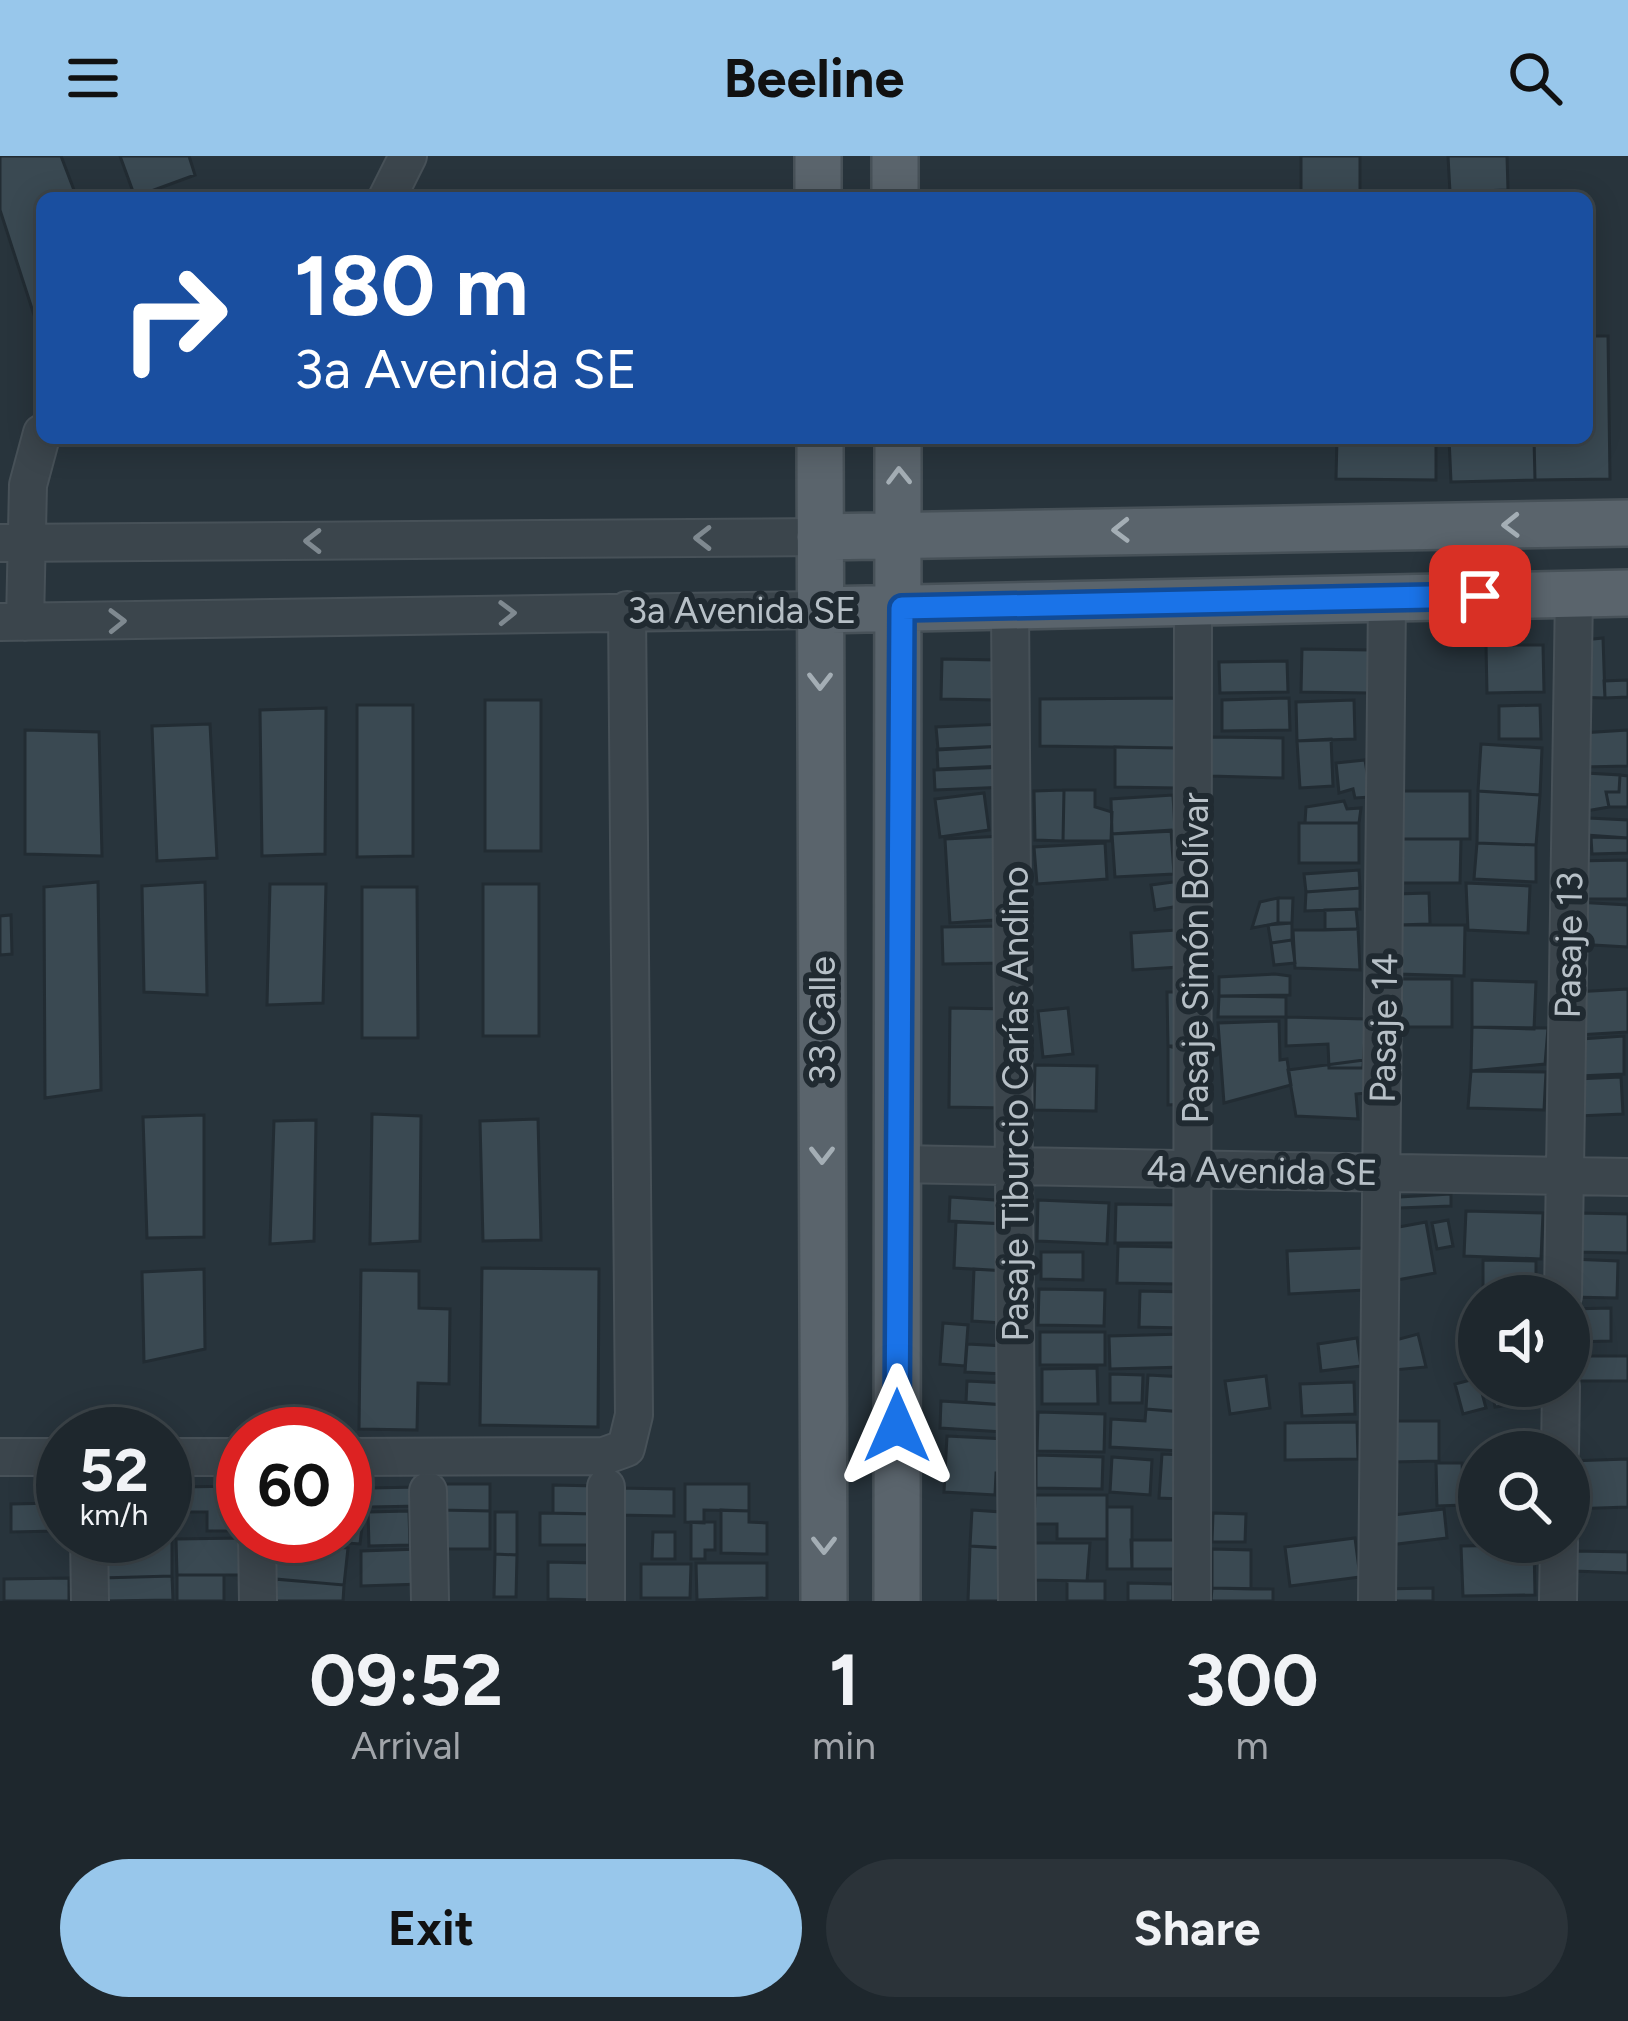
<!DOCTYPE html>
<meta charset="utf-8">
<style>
:root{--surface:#1e272d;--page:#2b3339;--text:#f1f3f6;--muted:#a1a5aa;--line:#3c4449;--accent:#98c7eb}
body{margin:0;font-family:Figtree,sans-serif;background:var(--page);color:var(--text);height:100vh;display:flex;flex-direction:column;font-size:45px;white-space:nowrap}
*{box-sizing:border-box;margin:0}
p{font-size:39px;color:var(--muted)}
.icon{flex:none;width:66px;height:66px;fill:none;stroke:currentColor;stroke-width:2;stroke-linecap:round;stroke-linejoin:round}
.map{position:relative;height:1445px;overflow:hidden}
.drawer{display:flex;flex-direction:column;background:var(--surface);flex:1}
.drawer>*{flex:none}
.guide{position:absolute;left:36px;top:36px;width:1557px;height:252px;border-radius:18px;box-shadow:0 6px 30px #0003,0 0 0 3px var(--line);background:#1a4fa0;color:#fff;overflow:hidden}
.controls{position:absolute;left:1458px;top:1119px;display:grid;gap:24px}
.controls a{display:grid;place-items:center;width:132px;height:132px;border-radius:50%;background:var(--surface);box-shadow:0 6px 30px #0003,0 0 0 3px var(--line);font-size:60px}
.speed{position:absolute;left:36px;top:1251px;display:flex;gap:24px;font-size:60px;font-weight:700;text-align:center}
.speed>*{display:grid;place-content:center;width:156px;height:156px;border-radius:50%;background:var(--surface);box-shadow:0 6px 30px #0003,0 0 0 3px var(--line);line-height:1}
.speed small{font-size:30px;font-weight:400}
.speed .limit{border:18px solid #d22;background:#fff;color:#111}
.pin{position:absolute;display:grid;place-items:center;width:102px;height:102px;color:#fff;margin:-51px;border-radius:24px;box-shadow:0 6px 18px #0006}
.me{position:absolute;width:132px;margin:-66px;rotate:0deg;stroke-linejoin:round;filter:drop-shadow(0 0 9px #0008)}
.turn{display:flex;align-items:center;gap:42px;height:252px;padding:0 60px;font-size:54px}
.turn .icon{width:156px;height:156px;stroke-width:2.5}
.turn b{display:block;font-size:84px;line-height:102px}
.eta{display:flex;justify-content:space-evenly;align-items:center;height:204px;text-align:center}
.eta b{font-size:72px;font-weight:700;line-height:84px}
.button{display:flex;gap:24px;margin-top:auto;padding:24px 60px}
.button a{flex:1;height:138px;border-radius:72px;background:var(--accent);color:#111;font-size:48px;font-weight:700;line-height:138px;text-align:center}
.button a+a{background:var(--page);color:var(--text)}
header{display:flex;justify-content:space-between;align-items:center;height:156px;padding:0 60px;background:var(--accent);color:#111;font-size:54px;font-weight:700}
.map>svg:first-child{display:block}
.building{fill:#3a4952;stroke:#222c33;stroke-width:3}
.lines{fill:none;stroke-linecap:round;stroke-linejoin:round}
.minor-casing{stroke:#475158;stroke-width:40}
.major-casing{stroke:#475158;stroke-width:50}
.minor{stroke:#3b454c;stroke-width:36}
.major{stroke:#5a646c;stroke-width:45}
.oneway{stroke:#a4aeb5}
.oneway2{stroke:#7f8990}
.route-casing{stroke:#114b97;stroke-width:30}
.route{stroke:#1a73e8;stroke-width:21}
.labels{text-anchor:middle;stroke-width:12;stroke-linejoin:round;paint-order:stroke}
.street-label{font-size:36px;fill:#b7c0c7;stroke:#202a31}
</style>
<header><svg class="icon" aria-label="menu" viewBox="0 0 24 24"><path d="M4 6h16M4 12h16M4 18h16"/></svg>Beeline<svg class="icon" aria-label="search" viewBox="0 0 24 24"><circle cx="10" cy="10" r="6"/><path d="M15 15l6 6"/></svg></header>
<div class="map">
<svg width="1628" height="1445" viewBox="0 0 1628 1445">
<rect width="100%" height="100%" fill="#28343c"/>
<path class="building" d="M0,0H61L77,42H42V162L36,165L0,54Z
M120,0H189L195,19L135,41Z
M1301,0H1360V42H1301Z
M1448,0H1507L1508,34L1450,36Z
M1508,34L1509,42H1450V36Z
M1587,180H1608L1610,323L1535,324L1534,282H1587Z
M1337,282H1436V324L1336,323Z
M1449,282H1534L1535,324L1451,326Z
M1603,482L1605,542L1571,541L1574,485Z
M1486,489H1543L1544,536L1487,537Z
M1302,493L1371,494L1370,537L1301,536Z
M942,503L998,504L997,544L941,543Z
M1287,505L1288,536L1220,537L1219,506Z
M1628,524V541L1605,542L1604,525Z
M1180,542L1178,592L1040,590V543Z
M1289,542L1290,574L1222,575V544Z
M485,544H541V695H485Z
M1354,544L1355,583L1297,585L1296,546Z
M357,549H413V700L357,701Z
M1540,549L1541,583H1499V550Z
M326,552L325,698L262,700L260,554Z
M210,568L217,702L157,705L152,570Z
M1004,568L1005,590L938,593L936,571Z
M25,574L99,576L102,700L25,698Z
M1628,574V610L1583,611L1581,577Z
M1210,581L1283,582V622L1210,620Z
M1331,583L1333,630L1300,632L1297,585Z
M1481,588L1542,592L1540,639L1478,635Z
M1005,590V610L938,613L937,594Z
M1115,591L1178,592L1177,632L1115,631Z
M1365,604L1371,641L1355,642L1353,633L1339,637L1336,607Z
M1007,611L1008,631L935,634L934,614Z
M1585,617L1620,619L1619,636H1606L1609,651L1586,655Z
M1620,619L1628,620V651H1609L1606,636H1619Z
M1064,634L1063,685L1035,684L1034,635Z
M1064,634H1095V651L1112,656L1111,685H1063Z
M1395,635H1470V683H1395Z
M1478,635L1540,639L1536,689L1477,687Z
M984,637L989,674L940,681L935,643Z
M1173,639L1175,675L1112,678L1111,643Z
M1344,645L1347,653L1361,652L1359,667H1305L1306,651Z
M1588,662L1628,664V682L1586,679Z
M1299,667H1359V707H1299Z
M1171,674L1174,718L1115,721L1112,678Z
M1004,680L1010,763L950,767L945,683Z
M1591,681L1628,682V697L1592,698Z
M1395,683H1461L1460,727H1396Z
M1105,687L1107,723L1037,728L1034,691Z
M1477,687L1536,689V726L1474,723Z
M1628,704V743H1576L1575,705Z
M1359,714L1360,732L1306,736L1304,718Z
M1188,724L1192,748L1155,754L1151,729Z
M98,726L101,934L45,942L44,731Z
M205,726L207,839L144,836L142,730Z
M1466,727L1530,730L1528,777L1468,774Z
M270,728H326L323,847L267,849Z
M483,728H539V880H483Z
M362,731H417L418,882H362Z
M1360,732V753L1305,755L1306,736Z
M1429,737L1430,768L1397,769L1396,738Z
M1278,742H1293L1292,767H1278Z
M1278,742V767L1252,772L1260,746Z
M1576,746L1628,749V791L1576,788Z
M1356,753L1358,773L1325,774V754Z
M11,759L12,798L0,799V760Z
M1292,767V784L1271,787L1268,769Z
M1397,769H1465L1464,820L1398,818Z
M1005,770V807L943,808L942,771Z
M1358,773L1360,814L1295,812L1293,774Z
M1177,774L1179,811L1133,814L1131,777Z
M1292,784L1295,807L1274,809L1271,787Z
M1275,818L1290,820V839L1219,840V821Z
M1396,823H1452V871H1396Z
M1472,824L1536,826L1534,873L1472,871Z
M1628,833V876L1577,879L1574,836Z
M1167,836H1187L1188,890H1168Z
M1219,840L1286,841V861H1218Z
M950,852L1007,853L1006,952L949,951Z
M1068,852L1073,898L1043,901L1038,855Z
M1286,861L1366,863L1363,912H1329L1328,888L1286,890Z
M1279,865L1280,904L1287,903L1291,929L1224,947L1218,867Z
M1472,871L1548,872L1545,908L1471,915Z
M1624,880V918L1579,920L1581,883Z
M1168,890L1180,893L1183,948L1168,949Z
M1364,904L1366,937L1356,938L1358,963L1296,960L1288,914Z
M1035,909L1097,910L1096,955L1034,954Z
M1471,915L1546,916L1544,954L1468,952Z
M1621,921L1623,958L1578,960L1576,923Z
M372,958L421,960L420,1085L370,1088Z
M204,959V1081L147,1082L143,961Z
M538,963L541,1084L483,1085L480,965Z
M316,964L314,1085L270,1088L274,965Z
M1451,1038V1050L1399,1052V1041Z
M950,1041L1009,1045L1008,1068L949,1065Z
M1038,1044L1109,1047L1107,1088L1037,1085Z
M1116,1048L1185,1049L1184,1087H1115Z
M1466,1055L1543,1057L1541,1103L1464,1100Z
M1578,1057L1628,1058V1097L1578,1096Z
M1448,1064L1453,1090L1437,1093L1432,1067Z
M956,1066L1008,1068L1006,1115L954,1112Z
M1426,1066L1435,1117L1397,1124L1388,1073Z
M1118,1090L1178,1091L1177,1128L1117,1127Z
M1363,1092L1365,1134L1289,1138L1287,1095Z
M1041,1096H1083V1124L1041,1123Z
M1570,1103L1618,1105L1617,1142L1569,1141Z
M1483,1104L1536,1105V1137L1483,1136Z
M482,1112L599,1113L598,1271L480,1269Z
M204,1113L205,1193L144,1206L142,1116Z
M974,1113L1006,1115L1003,1167L972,1165Z
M361,1114L419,1115V1152L450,1153L449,1228L418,1227L417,1274L359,1273Z
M1039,1133L1105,1134L1104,1170L1038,1169Z
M1140,1135L1185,1136V1172L1139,1171Z
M1611,1152V1185L1569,1186V1153Z
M943,1167L968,1169L965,1210L940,1208Z
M1040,1176H1105V1209H1040Z
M1184,1178L1185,1211L1110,1213L1109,1180Z
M1418,1178L1426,1211L1394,1214L1388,1186Z
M1357,1182L1361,1210L1321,1215L1318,1188Z
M967,1188L1005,1190L1004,1218L965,1216Z
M1569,1200H1628V1225H1569Z
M1097,1212L1098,1248H1042V1213Z
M1110,1218L1143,1219L1142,1247H1110Z
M1148,1219L1185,1221L1183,1256L1146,1253Z
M1266,1220L1270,1252L1230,1258L1225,1225Z
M1478,1222L1486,1252L1463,1258L1455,1228Z
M967,1225L1007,1227L1006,1249L966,1246Z
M1354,1226L1355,1258L1302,1260L1300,1228Z
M1491,1230H1527L1531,1246L1495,1251Z
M941,1245L1006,1249L1004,1276L940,1272Z
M1146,1253L1183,1256L1181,1295L1110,1291L1111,1263L1145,1265Z
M1038,1256L1105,1258L1104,1296L1037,1295Z
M1391,1265H1439V1305L1391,1306Z
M1357,1266L1358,1303L1285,1304V1267Z
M947,1280L1006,1283L1005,1317H996L995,1339L944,1336Z
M1162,1298L1185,1299L1182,1343L1159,1342Z
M1036,1299L1103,1301L1102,1333L1036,1332Z
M1112,1301L1152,1304L1150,1339L1110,1336Z
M1628,1303V1351L1570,1353L1569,1305Z
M1436,1307H1462L1464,1349L1437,1350Z
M441,1328H490V1355L440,1354Z
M685,1328H749V1355L704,1354V1367L685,1366Z
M553,1329L597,1330V1358L553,1357Z
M243,1330V1375H207V1356H180L179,1331Z
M171,1331L172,1382L143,1383L165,1380V1332Z
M421,1331L422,1350L369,1351V1332Z
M616,1332L674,1333V1360L616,1359Z
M345,1333L366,1335L360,1388L321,1385L322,1380H345Z
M1035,1339H1107V1383H1057V1368H1034Z
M57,1347L58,1375L11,1376V1348Z
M1107,1351H1132V1413H1107Z
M1444,1353L1447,1382L1389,1389L1385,1360Z
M440,1354L490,1355V1393H440Z
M721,1354L749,1355V1366L767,1367V1398L721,1397Z
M972,1354L1001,1356L999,1392L970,1390Z
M409,1355L410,1389L369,1390L368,1356Z
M495,1356H517V1399L495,1398Z
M540,1357L597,1358V1389H540Z
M1213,1357L1246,1358L1245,1386H1212Z
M691,1366H715V1394H705V1403H691Z
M653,1376H675V1403H652Z
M172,1382V1420L101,1422V1384Z
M243,1382V1419H177L176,1383Z
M1355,1382L1360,1421L1290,1430L1285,1391Z
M1131,1384H1180V1413H1132Z
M275,1386L348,1392L344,1429L272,1423Z
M1032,1387H1090L1087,1425L1032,1424Z
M1534,1389L1535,1439L1463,1440L1461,1390Z
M970,1390L1006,1392L1003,1445H968Z
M421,1393L422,1428L361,1430V1395Z
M1212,1393L1251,1394V1433L1212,1432Z
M1574,1395L1628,1396V1417L1574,1415Z
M495,1398L517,1399L516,1441H494Z
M548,1406L594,1407V1444L548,1443Z
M696,1407H767V1442L697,1444Z
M641,1408H691L690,1442H641Z
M177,1419H224V1445H177Z
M172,1420L173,1444L102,1445L101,1422Z
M69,1422V1445H4V1423Z
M276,1423L344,1429L343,1445H275Z
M1067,1425H1105V1445H1067Z
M1128,1427L1173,1428V1445H1128Z
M1212,1432L1273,1433V1445H1211Z
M1433,1432V1445H1381V1433Z"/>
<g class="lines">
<g class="minor-casing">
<path id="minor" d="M387,42L408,0
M0,387L820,381
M1010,450L1017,1445
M0,466L820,454
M25,466L28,329L42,277
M897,1008L1628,1021
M1563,1140L1574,438
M1560,1296L1561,1230
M0,1301H63
M165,1301H243
M345,1301L604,1300L626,1292L634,1259L627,454
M606,1331V1445
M428,1335L430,1445
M89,1380L90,1445
M257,1380L258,1445
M1192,1445L1193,446
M1377,1445L1387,442
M1558,1445L1559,1386"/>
</g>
<g class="major-casing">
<path id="major" d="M818,0V42
M895,0V42
M820,282L824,1445
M820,381L1628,367
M820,454L1628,437
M897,1445L898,282"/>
</g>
<use href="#minor" class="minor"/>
<use href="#major" class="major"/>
</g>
<defs><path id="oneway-chevron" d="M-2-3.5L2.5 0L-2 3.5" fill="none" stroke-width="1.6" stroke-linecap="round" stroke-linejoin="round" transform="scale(3)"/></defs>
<g class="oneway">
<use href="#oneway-chevron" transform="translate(899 320) rotate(-91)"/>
<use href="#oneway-chevron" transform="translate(1511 369) rotate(179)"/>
<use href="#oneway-chevron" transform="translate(1121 374) rotate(179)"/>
<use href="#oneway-chevron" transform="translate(820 525) rotate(90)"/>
<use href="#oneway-chevron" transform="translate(822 999) rotate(90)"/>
<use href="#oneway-chevron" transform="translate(824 1389) rotate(90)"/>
</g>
<g class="oneway2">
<use href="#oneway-chevron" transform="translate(703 382) rotate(180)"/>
<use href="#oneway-chevron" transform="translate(313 385) rotate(180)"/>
<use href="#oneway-chevron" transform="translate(507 457) rotate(-1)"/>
<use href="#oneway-chevron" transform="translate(117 465) rotate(-1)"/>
</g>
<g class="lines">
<g class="route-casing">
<path id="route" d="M897,1270L902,452L1480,440"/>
</g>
<use href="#route" class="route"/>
</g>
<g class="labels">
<g class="street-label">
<text x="742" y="467">3a Avenida SE</text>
<text transform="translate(1568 789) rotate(-89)" y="13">Pasaje 13</text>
<text transform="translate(1195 802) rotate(-90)" y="13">Pasaje Simón Bolívar</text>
<text transform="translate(822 864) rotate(-90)" y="13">33 Calle</text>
<text transform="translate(1383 872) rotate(-89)" y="13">Pasaje 14</text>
<text transform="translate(1015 948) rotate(-90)" y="13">Pasaje Tiburcio Carías Andino</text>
<text transform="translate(1262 1014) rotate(1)" y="13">4a Avenida SE</text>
</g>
</g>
</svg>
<div class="controls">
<a><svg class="icon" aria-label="sound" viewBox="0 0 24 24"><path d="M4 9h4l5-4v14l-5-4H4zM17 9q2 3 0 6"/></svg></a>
<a><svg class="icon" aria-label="search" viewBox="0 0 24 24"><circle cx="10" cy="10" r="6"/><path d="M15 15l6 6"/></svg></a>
</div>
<div class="speed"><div>52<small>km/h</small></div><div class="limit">60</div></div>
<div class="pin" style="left:1480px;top:440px;background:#d93025"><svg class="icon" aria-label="arrive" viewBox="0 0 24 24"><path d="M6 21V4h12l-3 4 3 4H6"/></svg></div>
<svg class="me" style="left:897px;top:1270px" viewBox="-20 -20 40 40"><path d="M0-17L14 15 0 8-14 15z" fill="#1a73e8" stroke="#fff" stroke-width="4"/></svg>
<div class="guide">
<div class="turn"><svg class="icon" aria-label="right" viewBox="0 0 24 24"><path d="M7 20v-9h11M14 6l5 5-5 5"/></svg><div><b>180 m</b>3a Avenida SE</div></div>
</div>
</div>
<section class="drawer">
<div class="eta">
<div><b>09:52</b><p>Arrival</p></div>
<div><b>1</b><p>min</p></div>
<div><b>300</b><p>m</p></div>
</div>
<div class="button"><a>Exit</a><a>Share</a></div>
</section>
